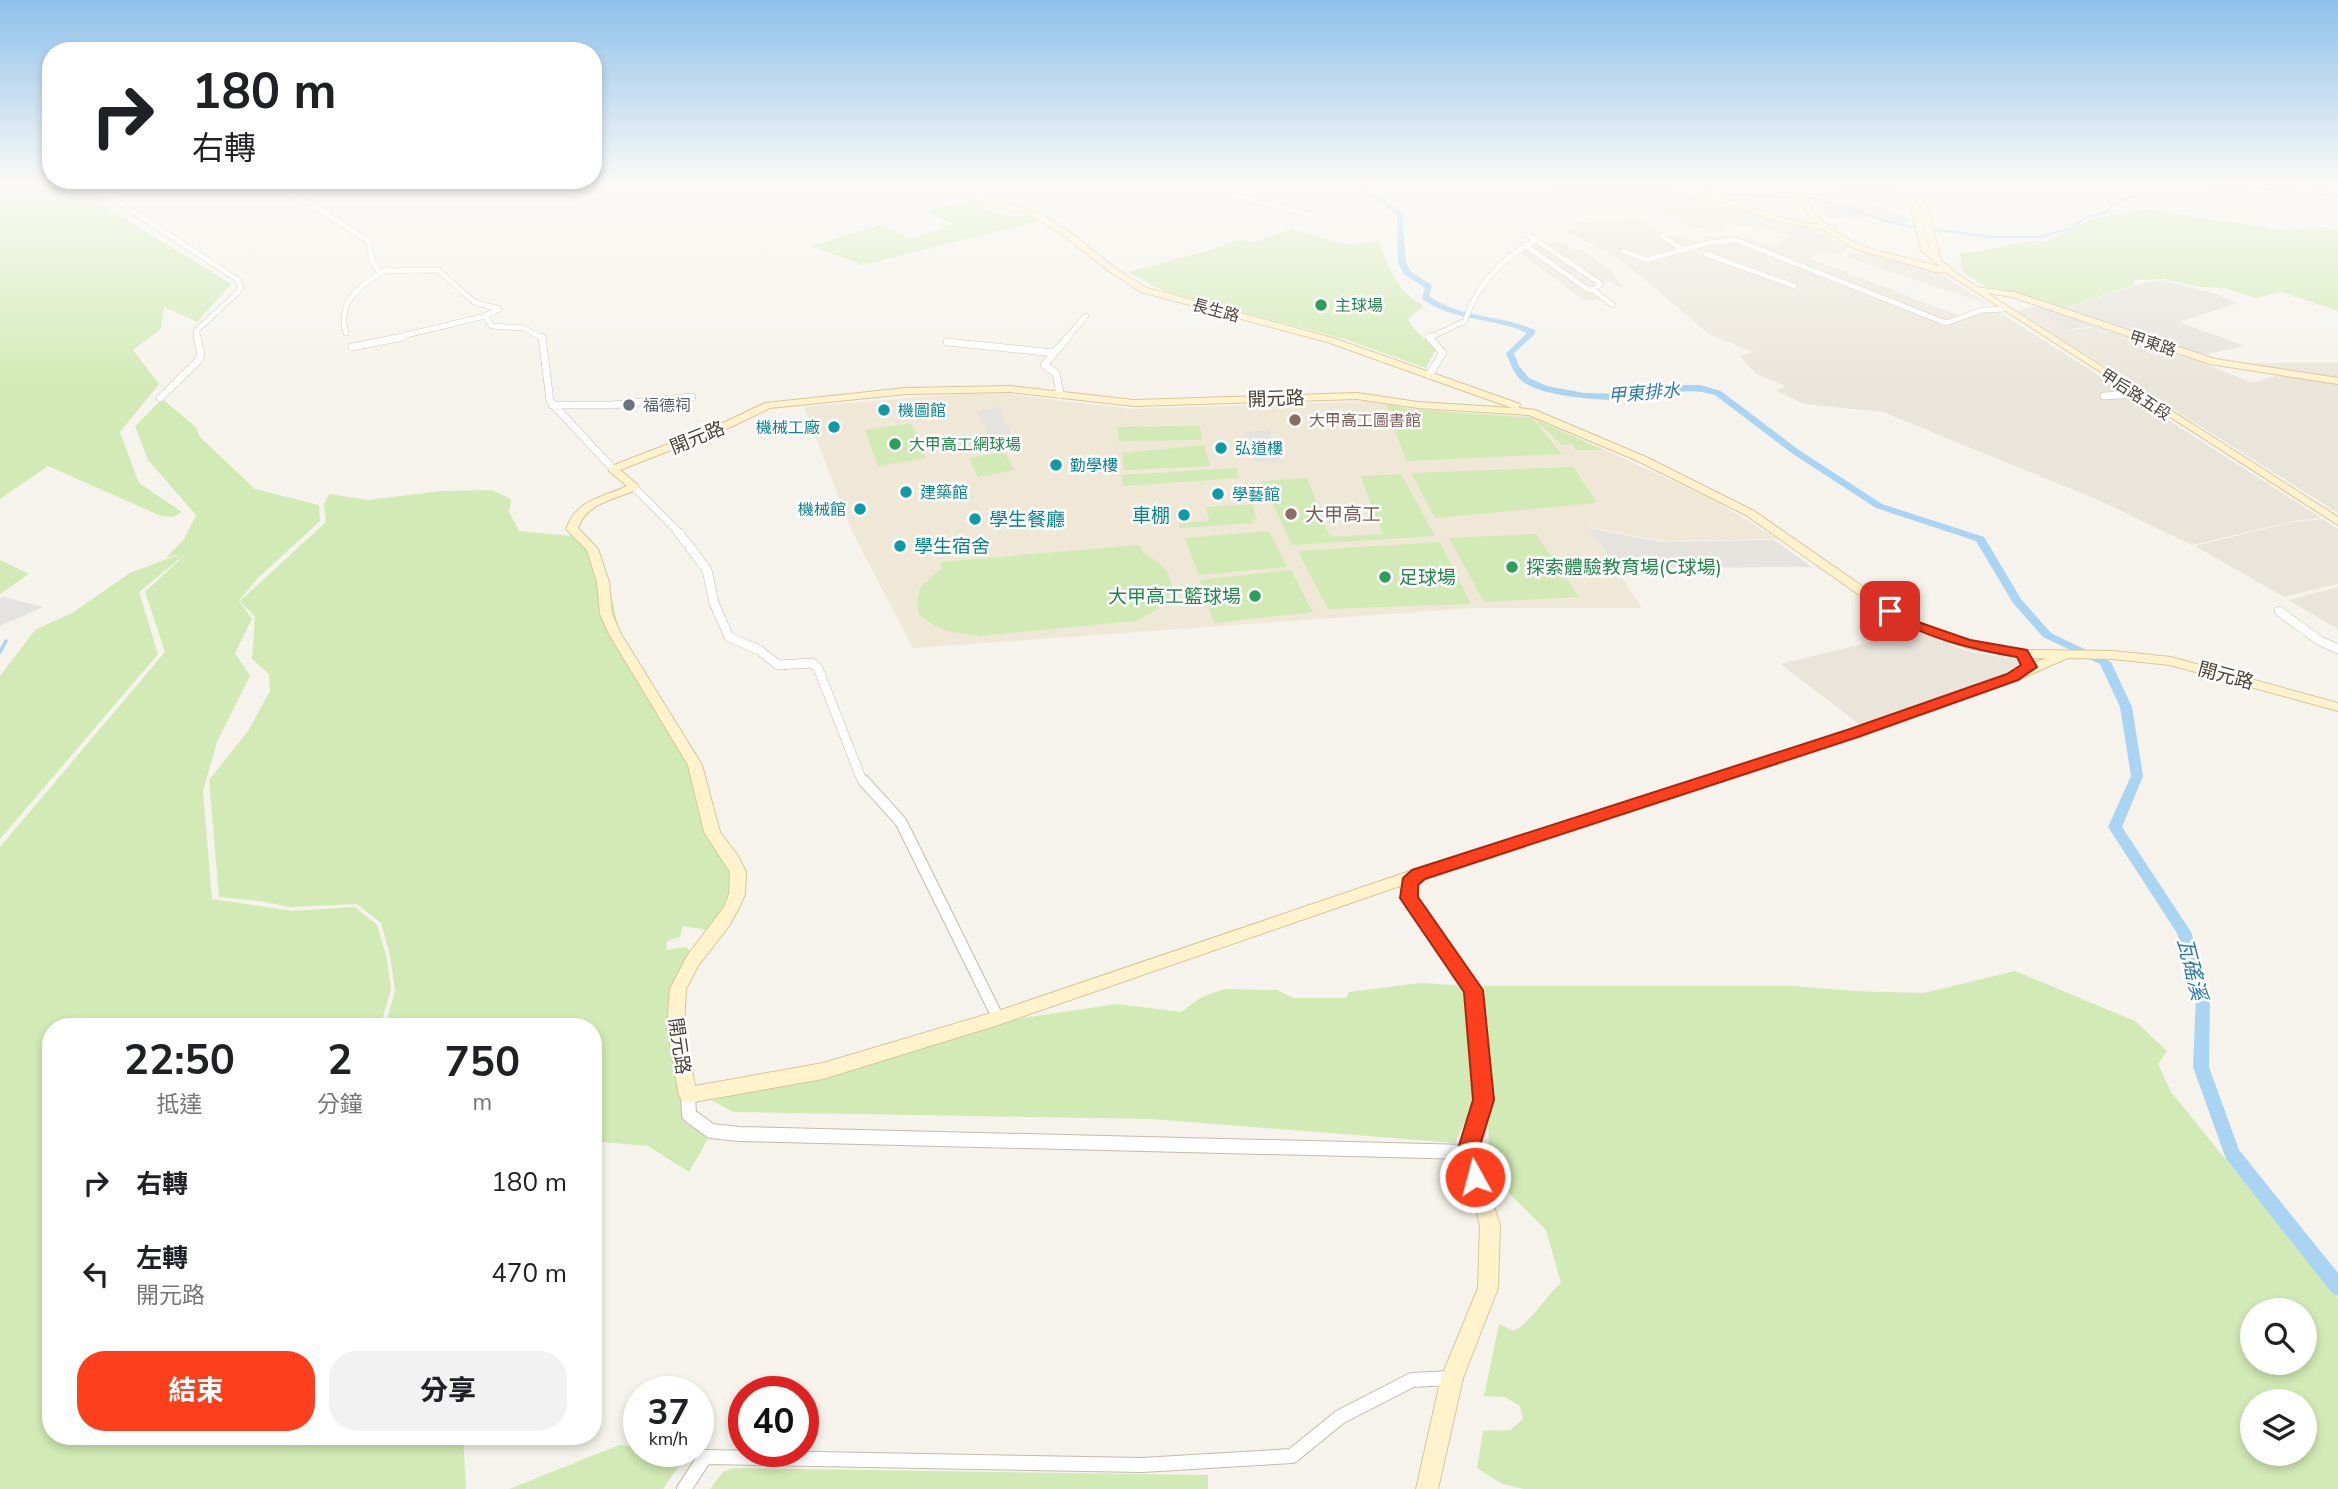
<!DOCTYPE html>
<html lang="zh-TW">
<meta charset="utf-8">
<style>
:root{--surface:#fff;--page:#f2f2f2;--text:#202124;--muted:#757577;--accent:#fc3f1d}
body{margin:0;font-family:"Nunito Sans","Noto Sans TC",sans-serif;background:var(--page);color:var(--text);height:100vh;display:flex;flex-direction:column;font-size:26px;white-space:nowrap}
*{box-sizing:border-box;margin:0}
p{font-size:23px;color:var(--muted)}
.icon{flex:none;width:38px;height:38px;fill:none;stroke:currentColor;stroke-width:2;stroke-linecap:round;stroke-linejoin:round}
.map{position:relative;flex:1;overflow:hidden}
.sheet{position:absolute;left:42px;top:1018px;width:560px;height:427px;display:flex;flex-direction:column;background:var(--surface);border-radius:28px;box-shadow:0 4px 10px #0003}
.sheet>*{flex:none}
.hud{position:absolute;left:42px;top:42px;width:560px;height:147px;border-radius:28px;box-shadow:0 4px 10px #0003;background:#fff;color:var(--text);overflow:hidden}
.controls{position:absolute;left:2240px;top:1298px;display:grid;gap:14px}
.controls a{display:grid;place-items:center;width:77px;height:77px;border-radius:50%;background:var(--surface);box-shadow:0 4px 10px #0003;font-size:35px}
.speed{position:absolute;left:623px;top:1376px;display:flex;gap:14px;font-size:35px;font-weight:700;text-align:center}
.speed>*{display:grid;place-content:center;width:91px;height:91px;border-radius:50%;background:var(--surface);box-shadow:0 4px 10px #0003;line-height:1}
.speed small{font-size:18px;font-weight:400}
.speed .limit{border:10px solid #d22;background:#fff;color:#111}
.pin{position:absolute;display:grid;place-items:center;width:60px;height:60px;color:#fff;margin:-30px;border-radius:14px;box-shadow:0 4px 10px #0006}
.me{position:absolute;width:77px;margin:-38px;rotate:353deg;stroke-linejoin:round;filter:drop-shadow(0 0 5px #0008)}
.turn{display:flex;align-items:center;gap:24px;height:147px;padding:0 35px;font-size:32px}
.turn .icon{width:91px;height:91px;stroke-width:2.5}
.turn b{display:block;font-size:49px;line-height:60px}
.eta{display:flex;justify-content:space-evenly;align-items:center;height:119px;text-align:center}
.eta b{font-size:42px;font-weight:700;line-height:49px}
.cta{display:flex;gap:14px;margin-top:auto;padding:14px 35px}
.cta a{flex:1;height:80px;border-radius:28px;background:var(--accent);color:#fff;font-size:28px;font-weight:700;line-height:80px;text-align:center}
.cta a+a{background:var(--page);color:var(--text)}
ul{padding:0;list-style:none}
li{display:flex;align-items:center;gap:21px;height:91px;padding:0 35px}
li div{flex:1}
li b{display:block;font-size:26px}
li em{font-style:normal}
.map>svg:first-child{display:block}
.residential{fill:#eae5da}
.industrial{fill:#e6e2dd}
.education{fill:#efe8d6}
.green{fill:#d2eab5;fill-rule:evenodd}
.parking{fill:#e5e3e0}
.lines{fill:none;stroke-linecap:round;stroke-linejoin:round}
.stream-far1{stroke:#a9d4f2;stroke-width:2}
.stream{stroke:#a9d4f2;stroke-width:3.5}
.canal{fill:#a9d4f2;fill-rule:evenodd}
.street-far4-casing{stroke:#c2bbae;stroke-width:6}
.street-far3-casing{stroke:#c2bbae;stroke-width:8}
.street-far2-casing{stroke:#c2bbae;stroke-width:10}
.street-far1-casing{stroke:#c2bbae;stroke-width:13}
.street-casing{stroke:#c2bbae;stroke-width:16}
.secondary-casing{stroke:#d6c79b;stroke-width:2}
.street-far4{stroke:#fff;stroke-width:5}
.street-far3{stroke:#fff;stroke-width:7}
.street-far2{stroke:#fff;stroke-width:9}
.street-far1{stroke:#fff;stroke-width:11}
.street{stroke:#fff;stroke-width:14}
.secondary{fill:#fff3cd;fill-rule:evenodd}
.route{fill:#fc3f1d;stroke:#a42913;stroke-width:2}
.leisure-dot{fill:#2e9e5b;stroke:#fff;stroke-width:2.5}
.worship-dot{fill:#6b7280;stroke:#fff;stroke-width:2.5}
.culture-dot{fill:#0f9aa8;stroke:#fff;stroke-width:2.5}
.education-dot{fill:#8d6e63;stroke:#fff;stroke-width:2.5}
.labels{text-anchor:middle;stroke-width:5;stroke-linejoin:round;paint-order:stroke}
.far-leisure-label{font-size:16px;fill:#27864d;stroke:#fff;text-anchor:start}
.far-street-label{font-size:16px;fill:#4b4439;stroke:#fff}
.far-worship-label{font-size:16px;fill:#5b616d;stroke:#fff;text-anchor:start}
.far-culture-label{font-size:16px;fill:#0d838f;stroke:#fff;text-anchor:start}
.far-education-label{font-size:16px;fill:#785e54;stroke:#fff;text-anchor:start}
.far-water-label{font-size:18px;font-style:italic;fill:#2e7ab2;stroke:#fff}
.street-label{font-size:19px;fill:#4b4439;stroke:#fff}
.education-label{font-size:19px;fill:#785e54;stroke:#fff;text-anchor:start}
.culture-label{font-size:19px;fill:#0d838f;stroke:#fff;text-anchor:start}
.leisure-label{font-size:19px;fill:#27864d;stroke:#fff;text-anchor:start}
.water-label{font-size:21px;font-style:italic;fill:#2e7ab2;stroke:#fff}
</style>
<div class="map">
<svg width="2338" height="1489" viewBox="0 0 2338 1489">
<rect width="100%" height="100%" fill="#f6f3ec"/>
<path class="residential" d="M1603,182H1676L1772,218L1810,228L1849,247L1840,254L1821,252L1809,258L1960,316L1975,310L1998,311L2321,518L2293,521L2192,545L2096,499L1883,412L1805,404L1776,391L1786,386L1756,374L1740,356L1753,352L1710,335L1620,259L1566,231L1577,228L1571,223L1642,220L1662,235L1702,241L1704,236H1723L1737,240L1748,238L1774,248L1789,236L1760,227L1723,223L1729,232L1688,227L1671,216L1660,213L1667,202L1647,193L1630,196L1625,202L1591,193L1576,194L1555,201L1540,196L1556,185L1579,190Z
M1535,239L1543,245L1561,242L1574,250L1580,249L1609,269L1623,287H1618L1609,281L1597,283L1596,290L1615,305L1609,306L1600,299L1585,301L1519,252Z
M1866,250L1933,270L1993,306L1846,257L1850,253L1857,254Z
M2029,308L2066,330L2097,327L2198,361L2253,383L2279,375L2247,363H2338V513L2016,310Z
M2323,519L2338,529V584L2284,597L2195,546L2294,522Z
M2338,587V629L2288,600Z
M1915,631L1969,652L2021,660L2023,668L2015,676L1869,732L1781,664Z"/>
<path class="industrial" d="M1804,182H1890L1897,190L1878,199Z
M1812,198L1836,206L1866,203L1907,217L1908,221L1896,223L1867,215L1862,219L1831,217Z
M2163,280L2213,293L2238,303L2179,322L2245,346L2202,355L2106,324L2066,330L2029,308L2039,306L2056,312L2142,283Z
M1588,528L1662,542L1774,540L1812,567L1617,568Z"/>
<path class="education" d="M958,394H1007L1129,409L1378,401L1408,408L1534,417L1716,501L1777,539L1662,541L1588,527L1642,608H1472L913,648L852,531L804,407Z"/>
<path class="green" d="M0,182H40L83,193L231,284L197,322L164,307L161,329L133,350L159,384L120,432L139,483L182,512L173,517L161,516L48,466L0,499Z
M976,199L988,203L978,208L1013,217L1033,215L1042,220L863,265L811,246L880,225L911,239L953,224L924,211C944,205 957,208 976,199Z
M2147,209L2274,229L2338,231V311L2281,292L2256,298L2224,288L2200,287L2164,279L2134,280V285L2062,309L1985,286L1967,275L1962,269L1960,252L1971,253L2025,242L2046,241L2094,218Z
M1292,229L1348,245L1379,241C1387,267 1399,293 1424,306L1408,319C1418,337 1424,336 1436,349L1426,368L1344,339L1166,292L1128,272L1203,252L1241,239L1252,243Z
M162,399L196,427L200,437L255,489L319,505L320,521L257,579L239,601L252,619L235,653L250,676L217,742L203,791L212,899L292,911L355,907L377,925L386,955L391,989L380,1027H51V1437H463L466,1489H0V847L165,652L145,592L189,551L139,592L158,654L0,839V676L35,630L72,613L130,573L183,553L166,558L184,539L196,515L148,460L135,426Z
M1386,404L1409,409L1532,418L1562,454L1406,461Z
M1534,419L1603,450H1576L1572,444L1562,445Z
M911,423L926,458L878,466L865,430Z
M1200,426L1202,440L1119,441L1118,427Z
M1204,445L1210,466L1123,470V453Z
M1005,452L1014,470L978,477L969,458Z
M1573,467L1596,501L1595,503L1435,518L1411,473Z
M1236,468L1239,478L1123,486L1122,475Z
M1401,474L1435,536L1292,545L1262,481L1307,478L1330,537L1383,534L1360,476Z
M492,490L511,499L509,512L519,531L573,536L606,570L620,636L653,691L697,754L706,774L711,827L735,865L728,899L708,930L683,926L680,937L667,941L666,950L686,947L695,955L677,988L695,1085C693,1100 695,1111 706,1123L778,1135L859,1140L708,1139L689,1172L648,1146L593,1141V1027H385L395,991L390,955L381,923L357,904L290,907L260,901L219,897L209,780L248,731L270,691L269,674L252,659L255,617L240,601L326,522L324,504L329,494L368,500L442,491Z
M1252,504L1257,519L1252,520V523L1180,528L1178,523L1209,521L1206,507Z
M1269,531L1287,567L1199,575L1185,538Z
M1536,534L1579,597L1484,602L1449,538Z
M1440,542L1471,604L1328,609L1298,551Z
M1140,545L1143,553C1188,575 1175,606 1134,621L980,636L946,631L930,623L919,614L917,601L920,588L941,569V562Z
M0,560L29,574L0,594Z
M1291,570L1313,612L1214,623L1200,580Z
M2015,971L2135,1021L2167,1051L2158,1064L2171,1092L2338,1298V1489H1524L1502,1484L1477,1468L1483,1431L1510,1430L1523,1419L1520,1406L1505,1397L1484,1396L1499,1324L1514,1331C1533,1320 1544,1298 1561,1283L1546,1230L1503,1187L1489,1153L1484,986H1794L1854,991L1924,993ZM2252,1311H2305V1363H2252ZM2252,1402H2305V1454H2252Z
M1420,983L1471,986L1478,1093L1455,1143L1152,1119L733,1112L711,1100L713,1089L925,1038L1023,1018L1117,1004L1181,1012L1200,998L1224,989L1277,990L1293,998H1346L1349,992Z
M619,1445L639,1446V1451H689L663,1489H509Z
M733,1468L1208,1475V1489H710L723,1472Z"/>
<path class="parking" d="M999,407L1013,437L991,441L977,411Z
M1269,430L1281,461L1255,462L1244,432Z
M4,597L43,607L0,626V598Z"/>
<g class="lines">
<path class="stream-far1" d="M2229,182L2258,188L2338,196
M1723,194L1814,198L1889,222L1919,228
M1930,229L1992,237H2042L2070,228L2087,217L2107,212L2114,203L2140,194L2228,192L2258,188"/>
<path class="stream" d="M0,652L6,641"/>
<path class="canal" d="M1350,182H1357L1402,212L1406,263L1410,271L1432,285L1429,296C1460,319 1500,314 1535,330V334L1514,353L1519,366L1529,378L1547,386L1584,393L1631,394L1676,385H1700L1721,391L1799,450L1882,504L1984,537L2021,599L2051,633L2111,662L2132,707L2143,776L2122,827L2191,932L2210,998L2209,1067L2239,1150L2338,1273V1296L2332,1293L2226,1159L2193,1067L2196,998L2177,933L2108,827L2131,776L2120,707L2100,664L2043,637L2013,603L1976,541L1876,508L1793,454L1715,395C1680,385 1662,398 1629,400C1604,401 1542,397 1522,381C1514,374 1510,363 1506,353L1527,333C1493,317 1454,322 1422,299L1425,288L1404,274L1398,263L1397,214Z"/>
<g class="street-far4-casing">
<path id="street-far4" d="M58,182L108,195L238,280L241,287L237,293L196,331L198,338
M265,182L314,206L368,241L373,263L379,271L438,270L474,302L499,309L485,316L492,326L524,328L542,338
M714,182L721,185L819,182
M1072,182L1218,191L1310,215
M1652,182L1701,196H1716
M1662,236L1682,249
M1536,240L1601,284L1593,290L1613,305
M1525,245L1587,289L1593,290
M1623,251L1646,260L1708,243L1736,240L1946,323L1982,310L2004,309
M1706,254L1794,286
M346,333C336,302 361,284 386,270
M394,338L485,316
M1067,338L1086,316
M1429,338L1465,321C1477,284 1502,258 1536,240L1529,235"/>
</g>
<g class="street-far3-casing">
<path id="street-far3" d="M542,337L550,401L613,469
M947,342L1054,353
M352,347L403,337
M1429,375L1443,353L1429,337
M1060,395L1056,373L1044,365L1068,337
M2104,396L2137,394
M160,398L198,361L201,354L197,337
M552,405H612L692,397
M634,487L681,535"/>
</g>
<g class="street-far2-casing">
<path id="street-far2" d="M679,533L707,570L714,603L729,637L759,650L778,665L812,663L818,668L861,778L865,783
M2279,611L2320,641L2338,649"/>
</g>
<g class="street-far1-casing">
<path id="street-far1" d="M864,781L901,822L998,1018"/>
</g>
<g class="street-casing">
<path id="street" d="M688,1095L689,1115L711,1131L739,1134L1468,1152
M684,1489L705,1457L1142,1465L1292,1456L1340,1417L1412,1380L1451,1378"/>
</g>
<g class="secondary-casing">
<path id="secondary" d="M912,182H923L1039,212L1067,230L1119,271L1147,288L1333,338L1520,404L1519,408L1535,410L1646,457L1754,511L1894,608L1920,623L1947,633L1970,640L2022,650L2113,651L2171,657L2338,703V711L2170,665L2113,659L2068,658L2018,680L1857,737L1424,878L1416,887L1417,897L1482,990L1492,1100L1477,1152L1500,1225L1498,1288L1463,1378L1438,1489H1416L1441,1378L1478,1288L1480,1225L1459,1152L1474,1100L1466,991L1403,902L1400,886L998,1025L823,1079L688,1103L682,1101L679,1095L667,1028L670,989L687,956L724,907L729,894L730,872L704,832L688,765L609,634L600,614L597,582L587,550L566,529C578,498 600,499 627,486L609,471V467L725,422L765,403L906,388L1010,386L1134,400L1357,393L1418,402L1512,408L1327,342L1141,292L1113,274L1061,234L1033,216ZM1010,392L1134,406L1357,399L1418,408L1529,415L1638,461L1746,515L1886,614L1912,629L1968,648L2022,658H2046L2008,674L1847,731L1413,870L998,1011L823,1063L695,1086L684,1028L686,989L698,966L729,926L739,908L745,894L746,872L738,856L720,832L702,765L621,634L612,614L609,582L598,549L578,528C587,502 615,500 638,489V485L620,470L733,426L770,408L906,394Z
M1670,182H1680L1775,216L1818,225L1784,182H1791L1823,222L1827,225L1835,226L1836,228L1833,230C1864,253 1904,255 1940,267L1921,250L1911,208L1897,182H1904L1919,208L1929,249L1930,250L1917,200L1921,198L1925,200L1941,260L1956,273L1977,287L2017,293L2215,359L2338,378V384L2210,364L2012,297L1987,293L2338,517V525L1945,272L1939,273L1856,249L1823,230L1770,219Z
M2275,182H2291L2338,189V193Z"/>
</g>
<use href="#street-far4" class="street-far4"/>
<use href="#street-far3" class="street-far3"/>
<use href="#street-far2" class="street-far2"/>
<use href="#street-far1" class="street-far1"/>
<use href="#street" class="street"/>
<use href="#secondary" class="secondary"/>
</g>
<linearGradient id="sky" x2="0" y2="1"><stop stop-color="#8fc1ec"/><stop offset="0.47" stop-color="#fbfaf6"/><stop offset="1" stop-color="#fbfaf6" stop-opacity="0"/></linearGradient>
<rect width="2338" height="390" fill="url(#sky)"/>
<path class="route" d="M1890,607L1921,623L1970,640L2027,650L2037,667L2018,680L1858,737L1425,879L1418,885V897L1483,990L1494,1100L1478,1152L1486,1177L1483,1184L1475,1187L1467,1184L1457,1152L1473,1100L1464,992L1400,898L1403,878L1412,870L1847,730L2007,674L2021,665L2017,657C1970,649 1927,638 1885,614V608Z"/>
<g class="leisure-dot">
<circle cx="1321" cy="305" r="7"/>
<circle cx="895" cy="444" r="7"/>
<circle cx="1512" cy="567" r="7"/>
<circle cx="1385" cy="577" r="7"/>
<circle cx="1255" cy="596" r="7"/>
</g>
<circle class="worship-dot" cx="629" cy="405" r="7"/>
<g class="culture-dot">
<circle cx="884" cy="410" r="7"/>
<circle cx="834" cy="427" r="7"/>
<circle cx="1221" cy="448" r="7"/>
<circle cx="1056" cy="465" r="7"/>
<circle cx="906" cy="492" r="7"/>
<circle cx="1218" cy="494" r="7"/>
<circle cx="860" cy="509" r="7"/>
<circle cx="1184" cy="515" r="7"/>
<circle cx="975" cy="519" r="7"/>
<circle cx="900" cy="546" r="7"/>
</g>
<g class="education-dot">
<circle cx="1295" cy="420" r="7"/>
<circle cx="1291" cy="514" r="7"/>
</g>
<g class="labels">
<g class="far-leisure-label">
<text x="1335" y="311">主球場</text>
<text x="909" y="450">大甲高工網球場</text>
</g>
<g class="far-street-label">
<text transform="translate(1216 310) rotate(15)" y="6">長生路</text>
<text transform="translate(2153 343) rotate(18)" y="6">甲東路</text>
<text transform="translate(2136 394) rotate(33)" y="6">甲后路五段</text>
</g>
<g class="far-worship-label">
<text x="643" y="411">福德祠</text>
</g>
<g class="far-culture-label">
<text x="898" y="416">機圖館</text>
<text x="820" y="433" text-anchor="end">機械工廠</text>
<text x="1235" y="454">弘道樓</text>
<text x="1070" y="471">勤學樓</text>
<text x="920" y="498">建築館</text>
<text x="1232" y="500">學藝館</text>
<text x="846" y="515" text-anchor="end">機械館</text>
</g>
<g class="far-education-label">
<text x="1309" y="426">大甲高工圖書館</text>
</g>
<g class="far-water-label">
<text transform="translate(1644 393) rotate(-5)" y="6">甲東排水</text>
</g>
<g class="street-label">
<text transform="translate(1276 398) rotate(-2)" y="7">開元路</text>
<text transform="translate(697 437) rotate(-22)" y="7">開元路</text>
<text transform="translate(2226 675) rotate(15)" y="7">開元路</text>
<text transform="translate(680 1046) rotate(82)" y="7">開元路</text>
</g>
<g class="education-label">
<text x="1305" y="521">大甲高工</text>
</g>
<g class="culture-label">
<text x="1170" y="522" text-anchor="end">車棚</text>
<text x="989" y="526">學生餐廳</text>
<text x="914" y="553">學生宿舍</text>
</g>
<g class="leisure-label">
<text x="1526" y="574">探索體驗教育場(C球場)</text>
<text x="1399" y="584">足球場</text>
<text x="1241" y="603" text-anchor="end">大甲高工籃球場</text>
</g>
<g class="water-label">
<text transform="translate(2192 969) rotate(76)" y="7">瓦磘溪</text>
</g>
</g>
</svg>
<div class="controls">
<a><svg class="icon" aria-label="search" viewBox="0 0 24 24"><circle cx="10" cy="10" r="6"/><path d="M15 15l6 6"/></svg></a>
<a><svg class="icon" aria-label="layers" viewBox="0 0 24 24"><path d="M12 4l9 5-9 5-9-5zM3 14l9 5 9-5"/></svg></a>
</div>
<div class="speed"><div>37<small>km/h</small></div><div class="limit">40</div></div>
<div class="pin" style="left:1890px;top:611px;background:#d93025"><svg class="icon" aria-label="arrive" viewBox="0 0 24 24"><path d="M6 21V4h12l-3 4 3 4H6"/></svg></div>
<svg class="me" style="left:1475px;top:1177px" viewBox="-20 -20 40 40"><circle r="17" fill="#fc3f1d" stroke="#fff" stroke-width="3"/><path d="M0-11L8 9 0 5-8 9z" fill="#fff"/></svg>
<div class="hud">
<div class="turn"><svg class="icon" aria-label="right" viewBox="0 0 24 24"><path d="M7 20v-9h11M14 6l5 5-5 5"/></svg><div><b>180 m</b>右轉</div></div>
</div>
<section class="sheet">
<div class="eta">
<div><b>22:50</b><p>抵達</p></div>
<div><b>2</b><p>分鐘</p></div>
<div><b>750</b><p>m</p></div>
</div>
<ul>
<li><svg class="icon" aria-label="right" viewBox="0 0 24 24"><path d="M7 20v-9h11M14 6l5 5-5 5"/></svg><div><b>右轉</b></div><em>180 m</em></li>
<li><svg class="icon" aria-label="left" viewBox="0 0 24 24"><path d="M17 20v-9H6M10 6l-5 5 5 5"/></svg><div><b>左轉</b><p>開元路</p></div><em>470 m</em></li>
</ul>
<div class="cta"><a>結束</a><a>分享</a></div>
</section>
</div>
